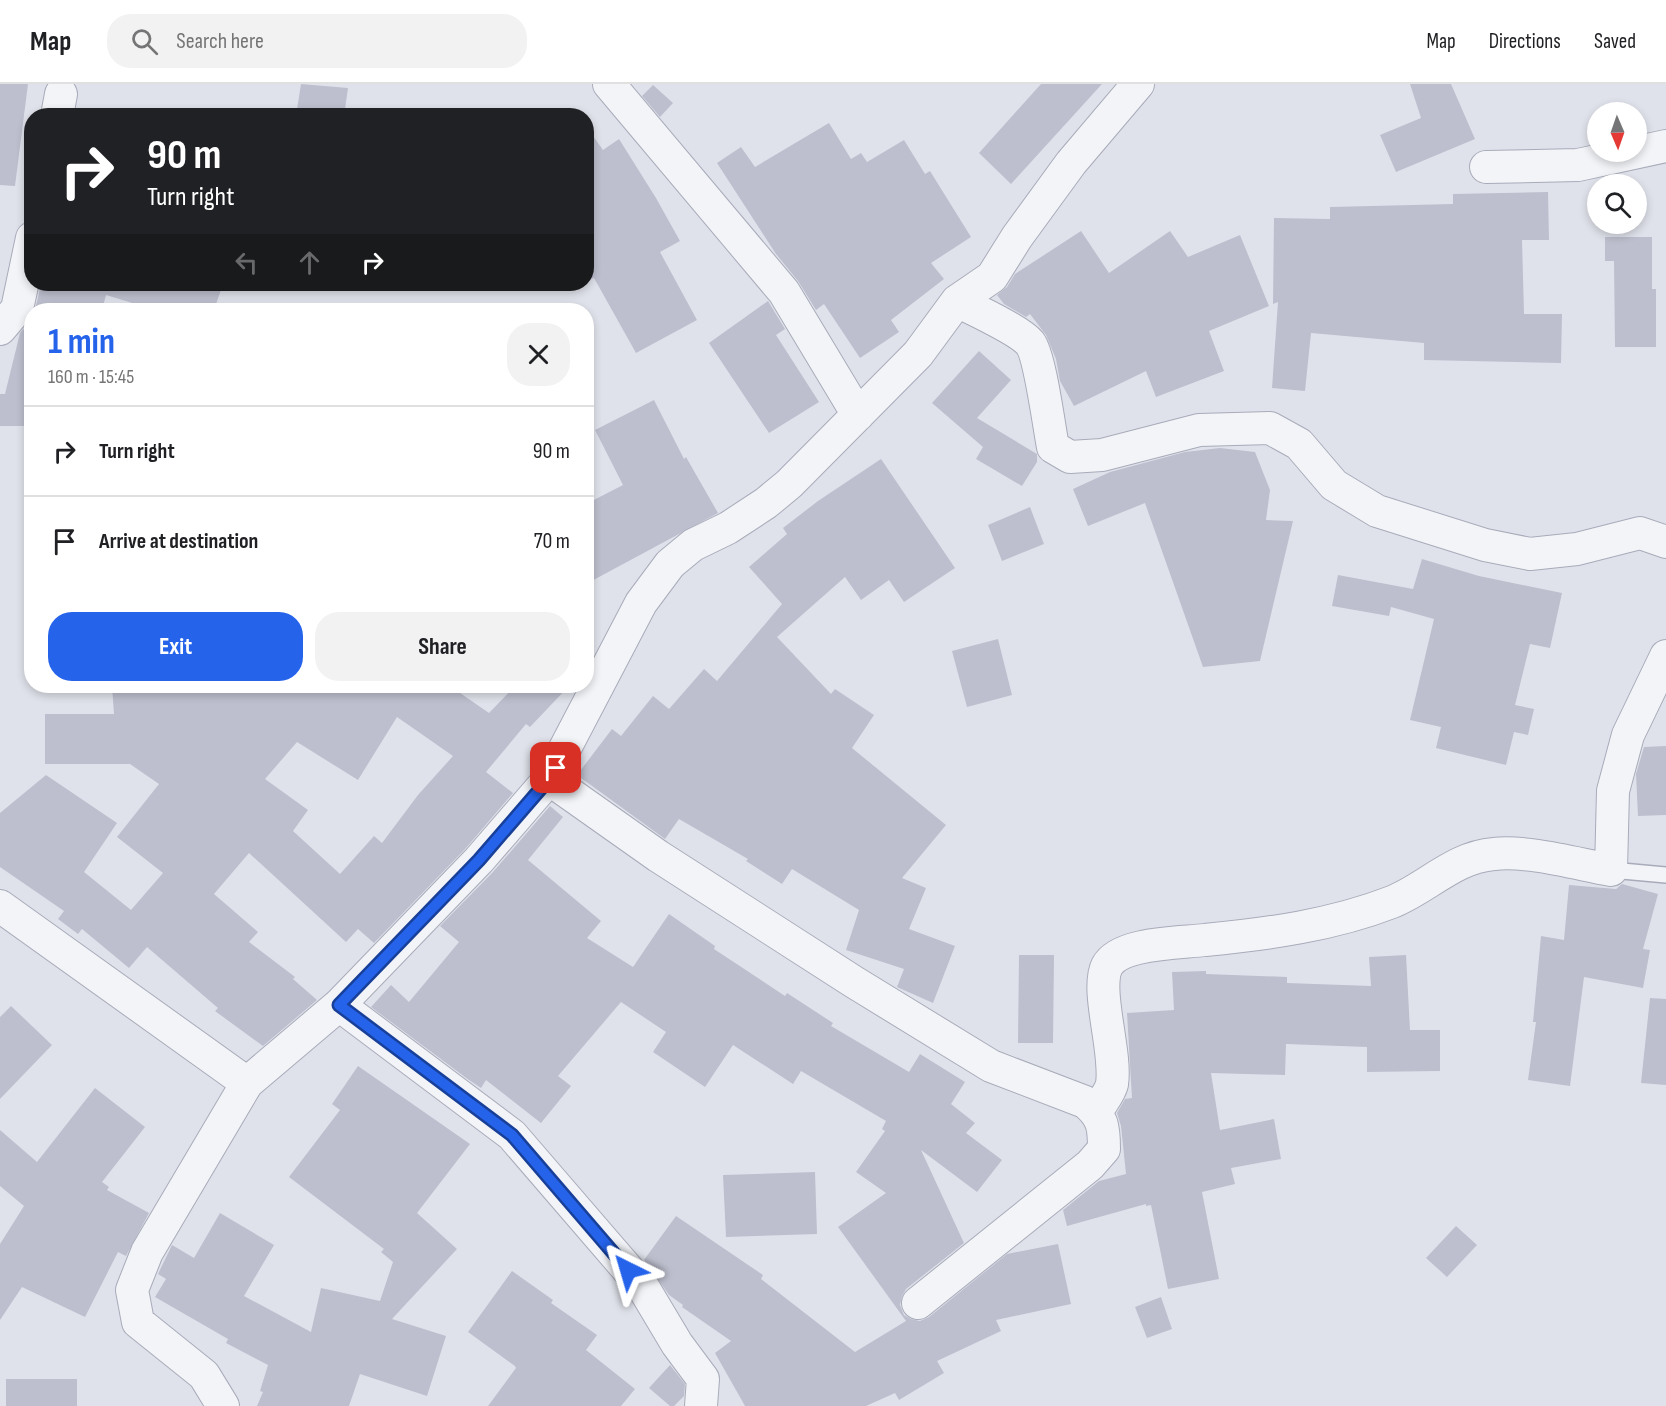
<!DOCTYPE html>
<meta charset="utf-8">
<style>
:root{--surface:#fff;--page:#f2f2f2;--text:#202124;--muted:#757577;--line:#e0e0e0;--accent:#2563eb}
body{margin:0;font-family:"Sofia Sans Condensed",sans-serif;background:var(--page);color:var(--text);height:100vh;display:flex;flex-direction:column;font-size:22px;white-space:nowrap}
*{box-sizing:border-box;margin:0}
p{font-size:20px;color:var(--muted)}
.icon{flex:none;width:33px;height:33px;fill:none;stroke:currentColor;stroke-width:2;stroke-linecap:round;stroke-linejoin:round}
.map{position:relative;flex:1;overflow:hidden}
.panel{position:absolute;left:24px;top:219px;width:570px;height:390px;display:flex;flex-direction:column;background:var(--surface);border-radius:24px;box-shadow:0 3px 9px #0003}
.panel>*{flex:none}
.guide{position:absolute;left:24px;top:24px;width:570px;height:183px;border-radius:24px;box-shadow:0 3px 9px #0003;background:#202124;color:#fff;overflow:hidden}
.needle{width:39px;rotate:178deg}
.buttons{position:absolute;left:1587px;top:18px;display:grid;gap:12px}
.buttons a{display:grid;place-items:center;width:60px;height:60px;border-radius:50%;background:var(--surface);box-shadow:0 3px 9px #0003;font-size:30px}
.pin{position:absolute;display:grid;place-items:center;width:51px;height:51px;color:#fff;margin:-26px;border-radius:12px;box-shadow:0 3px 9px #0006}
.me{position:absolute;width:66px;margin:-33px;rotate:320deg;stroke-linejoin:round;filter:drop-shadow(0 0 4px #0008)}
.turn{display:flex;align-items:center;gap:21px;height:126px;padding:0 24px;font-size:27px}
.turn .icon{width:78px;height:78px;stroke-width:2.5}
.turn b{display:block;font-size:42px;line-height:51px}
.lanes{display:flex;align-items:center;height:57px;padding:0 24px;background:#0003;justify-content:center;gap:30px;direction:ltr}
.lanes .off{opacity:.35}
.round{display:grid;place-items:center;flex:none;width:63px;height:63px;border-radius:24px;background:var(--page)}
.headline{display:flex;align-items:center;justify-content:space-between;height:102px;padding:0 24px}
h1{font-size:36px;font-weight:700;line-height:45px;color:var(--accent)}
.primary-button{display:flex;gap:12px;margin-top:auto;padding:12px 24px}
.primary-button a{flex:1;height:69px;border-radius:24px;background:var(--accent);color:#fff;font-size:24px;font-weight:700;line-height:69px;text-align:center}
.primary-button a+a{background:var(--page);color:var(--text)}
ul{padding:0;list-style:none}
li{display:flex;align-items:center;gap:18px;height:90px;padding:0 24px;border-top:2px solid var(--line)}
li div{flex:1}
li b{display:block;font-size:22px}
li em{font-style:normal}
header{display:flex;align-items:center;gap:36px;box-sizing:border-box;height:84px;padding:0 30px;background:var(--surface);border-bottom:2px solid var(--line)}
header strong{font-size:28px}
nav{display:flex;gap:33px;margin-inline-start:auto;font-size:21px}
.search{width:420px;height:54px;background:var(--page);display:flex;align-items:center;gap:15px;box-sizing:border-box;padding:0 21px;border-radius:24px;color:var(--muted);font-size:22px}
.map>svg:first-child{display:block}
.building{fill:#bdbfce;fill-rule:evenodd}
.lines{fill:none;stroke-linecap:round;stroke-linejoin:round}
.service-casing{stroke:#a8abb9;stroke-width:18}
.minor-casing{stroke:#a8abb9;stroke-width:34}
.service{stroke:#f3f4f8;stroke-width:15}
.minor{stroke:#f3f4f8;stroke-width:32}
.route-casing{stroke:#184099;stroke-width:15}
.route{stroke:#2563eb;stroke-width:10}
</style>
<header>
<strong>Map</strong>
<div class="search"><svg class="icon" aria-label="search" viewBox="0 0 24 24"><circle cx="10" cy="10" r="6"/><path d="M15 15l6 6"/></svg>Search here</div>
<nav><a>Map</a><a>Directions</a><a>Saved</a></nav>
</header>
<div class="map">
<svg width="1666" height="1322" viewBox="0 0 1666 1322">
<rect width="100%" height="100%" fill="#e0e2eb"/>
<path class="building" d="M0,0H28L15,102L0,101Z
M301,0L348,4L344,32H296Z
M1041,0H1102L1011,100L979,69Z
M1410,0H1451L1475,55L1396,88L1380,51L1421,34Z
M653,1L673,19L660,33L642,12Z
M829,39L851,75L861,69L867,78L904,56L925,90L930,87L971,153L931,179L944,195L891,236L899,248L860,274L824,220L816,226L798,197L776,170L717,79L741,63L755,83Z
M586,42L603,66L619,55L656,114L680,157L660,168L697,236L636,269L594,194L586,197Z
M1548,108L1549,156H1522L1524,230H1562L1561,279L1424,276V259L1311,249L1305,307L1272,304L1278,218L1273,220L1274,134L1330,135V123L1453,120V110Z
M1081,147L1109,189L1170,147L1188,173L1240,151L1269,222L1209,247L1224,287L1156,313L1146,287L1074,322L1060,297L1056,275L1046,251L1030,230L1026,233L1004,220L997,211L1007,203L1015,190Z
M1605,153H1652V205H1656V263H1615L1614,177H1605Z
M41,200H223L214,226H155L106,211L102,226H35Z
M768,217L785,245L776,251L819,318L769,349L709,259Z
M28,240L32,241V310L27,308L26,342H0V310H5L20,249Z
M979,267L1011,296L977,334L1037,370V378L1022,402L976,375L983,363L932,319Z
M654,316L684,375L686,373L718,429L586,500V420L623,401L595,346Z
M1220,364L1255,368L1270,406L1266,436L1293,437L1260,577L1203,583L1145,419L1088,442L1073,405L1110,388L1185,368Z
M881,375L955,484L904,518L889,496L861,516L845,493L777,553L831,610L835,605L874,631L852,664L946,741L902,794L926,804L909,845L955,862L933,919L897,903L904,885L846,866L859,826L792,785L782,800L746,777L748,775L679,735L665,755L577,691L612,645L621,652L653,612L669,625L704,585L717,597L782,520L749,483L787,450L783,444L818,417Z
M1030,423L1044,460L1002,477L988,441Z
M1422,475L1479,492L1562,509L1550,564L1530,560L1515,621L1534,625L1528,651L1514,648L1506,681L1436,664L1441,643L1410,636L1434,535L1391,523L1389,532L1332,522L1338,491L1413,505Z
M998,555L1012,611L967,623L952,567Z
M112,602H450L489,629L515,602H569L530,643L526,640L486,688L513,709L466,764L374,859L358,845L346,858L249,769L214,810L258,848L249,858L295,893L293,895L317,916L263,962L215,927L218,924L147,863L129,884L82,845L78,850L58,835L64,827L0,783V729L46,691L117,739L84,788L131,826L163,789L117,753L159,700L130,680H45V630H114ZM397,633L453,672L418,711L382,759L374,752L340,790L293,747L308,726L265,695L297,658L358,696Z
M1666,662V731L1638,732L1636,690L1644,663Z
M550,722L563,733L528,776L601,837L587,854L633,883L669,830L715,862L714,865L785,912L787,909L833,939L831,942L909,988L920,970L965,998L951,1020L975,1039L966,1049L1002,1076L977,1108L921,1066L964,1159L906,1205L902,1212L900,1221L904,1231L911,1235L920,1237L929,1233L1007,1170L1058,1160L1071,1220L996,1236L1001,1247L937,1277L944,1289L899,1316L895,1309L866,1322H745L715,1269L731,1257L682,1223L683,1221L669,1211L644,1176L676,1132L763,1191L761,1195L855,1268L906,1237L838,1143L886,1109L856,1088L885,1047L882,1045L886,1037L801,987L793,1000L733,961L705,1003L653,968L666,948L621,918L558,992L571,1002L541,1039L486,996L481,1004L469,996L371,923L391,901L409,918L459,858L440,842L493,788Z
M1622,800L1658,810L1643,865L1650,866L1643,904L1584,893L1570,1002L1528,996L1536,938H1533L1541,852L1564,856L1569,801L1616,805Z
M1019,871H1054L1053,959H1018Z
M1406,871L1410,946H1440V987L1367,988V963L1286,960L1285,991L1211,989L1220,1046L1274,1035L1281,1075L1231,1084L1235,1100L1202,1108L1219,1195L1168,1205L1151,1121L1146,1122V1120L1067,1142L1063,1126L1099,1097L1126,1090L1121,1042L1117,1029L1125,1015L1132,1014L1127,929L1174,926L1172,888L1206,887V890L1287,893V899L1371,902L1369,873Z
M1650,914L1666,915V1001L1641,999Z
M11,922L52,961L0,1015V933Z
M358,982L470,1060L417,1129L457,1165L392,1235L446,1252L427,1312L360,1290L349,1322H257L263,1308L260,1307L268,1281L226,1259L228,1255L155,1213L166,1195L158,1190L172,1161L194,1174L220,1129L274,1161L244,1212L311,1248L321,1204L380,1217L393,1178L381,1168L384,1165L289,1093L340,1026L332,1020Z
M95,1004L145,1043L102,1098L109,1103L107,1106L149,1129L126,1172L118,1168L85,1233L22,1203L0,1236V1160L24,1122L0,1102V1046L37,1078Z
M815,1088L817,1150L726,1153L723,1091Z
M1456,1142L1477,1161L1447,1193L1426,1174Z
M512,1187L553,1216L551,1219L597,1251L586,1266L635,1305L621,1322H488L516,1284L515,1282L468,1248Z
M1161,1213L1172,1245L1147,1254L1135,1223Z
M670,1281L685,1300L684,1312L674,1322H670L649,1304Z
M6,1295H77V1322H6Z"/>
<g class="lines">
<g class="service-casing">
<path id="service" d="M1611,786L1666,791"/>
</g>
<g class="minor-casing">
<path id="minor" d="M609,0L784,208L858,331
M57,32L61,10
M1486,83L1578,81L1666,62
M957,217C973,225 1019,246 1030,259C1040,272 1049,343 1053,363L1070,373L1102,371L1199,346L1270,344L1299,360L1334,401L1377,427L1485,461L1530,470L1577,465L1640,449L1666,458
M0,245L17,225L32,154
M549,695L658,772L854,898L991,982L1085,1018C1103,1033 1104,1043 1104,1065L1090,1081L918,1219
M0,822L247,999
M339,921L512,1051L643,1203L677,1260L703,1295L701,1322
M1097,1027C1101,1019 1110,1009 1112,1000C1117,968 1095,906 1107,882C1120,858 1181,859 1205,856C1268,850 1333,841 1392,818C1427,804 1454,773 1494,770C1527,766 1577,780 1611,786L1613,707L1628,651L1666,572
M223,1322L204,1291L138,1238L132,1206L147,1168L247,999L339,921L479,776L549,695L641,519L670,480L693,461L728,444L766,419L789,400L918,270L957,217L992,193L1017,153L1071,79L1138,0"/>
</g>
<use href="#service" class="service"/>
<use href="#minor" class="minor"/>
</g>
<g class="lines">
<g class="route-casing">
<path id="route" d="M556,684L549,695L479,776L339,921L512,1051L628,1186"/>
</g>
<use href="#route" class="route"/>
</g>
</svg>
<div class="buttons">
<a><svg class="needle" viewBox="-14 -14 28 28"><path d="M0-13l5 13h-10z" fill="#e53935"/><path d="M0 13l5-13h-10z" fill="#757577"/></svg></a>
<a><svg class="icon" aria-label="search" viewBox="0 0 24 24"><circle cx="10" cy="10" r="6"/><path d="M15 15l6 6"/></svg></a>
</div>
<div class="pin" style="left:556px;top:684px;background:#d93025"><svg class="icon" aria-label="arrive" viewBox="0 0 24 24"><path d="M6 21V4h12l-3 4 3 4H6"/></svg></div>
<svg class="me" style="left:628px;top:1186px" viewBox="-20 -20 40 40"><path d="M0-17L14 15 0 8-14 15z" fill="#2563eb" stroke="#fff" stroke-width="4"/></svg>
<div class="guide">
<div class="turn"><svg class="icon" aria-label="right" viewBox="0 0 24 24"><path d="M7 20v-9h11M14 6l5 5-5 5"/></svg><div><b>90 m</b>Turn right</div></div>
<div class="lanes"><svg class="icon off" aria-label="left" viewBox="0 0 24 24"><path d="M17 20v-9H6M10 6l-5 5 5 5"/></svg><svg class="icon off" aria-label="ahead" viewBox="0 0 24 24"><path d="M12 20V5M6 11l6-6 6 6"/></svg><svg class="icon" aria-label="right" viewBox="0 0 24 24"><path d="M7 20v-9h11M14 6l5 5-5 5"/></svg></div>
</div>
<section class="panel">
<div class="headline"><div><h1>1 min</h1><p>160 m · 15:45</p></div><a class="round"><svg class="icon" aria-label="close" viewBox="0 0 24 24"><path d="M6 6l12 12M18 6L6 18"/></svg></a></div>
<ul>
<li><svg class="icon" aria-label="right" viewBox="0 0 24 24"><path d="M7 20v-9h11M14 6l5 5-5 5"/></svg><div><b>Turn right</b></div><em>90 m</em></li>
<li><svg class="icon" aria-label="arrive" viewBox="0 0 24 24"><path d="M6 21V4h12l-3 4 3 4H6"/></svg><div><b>Arrive at destination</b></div><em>70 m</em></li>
</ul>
<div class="primary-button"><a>Exit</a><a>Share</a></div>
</section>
</div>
